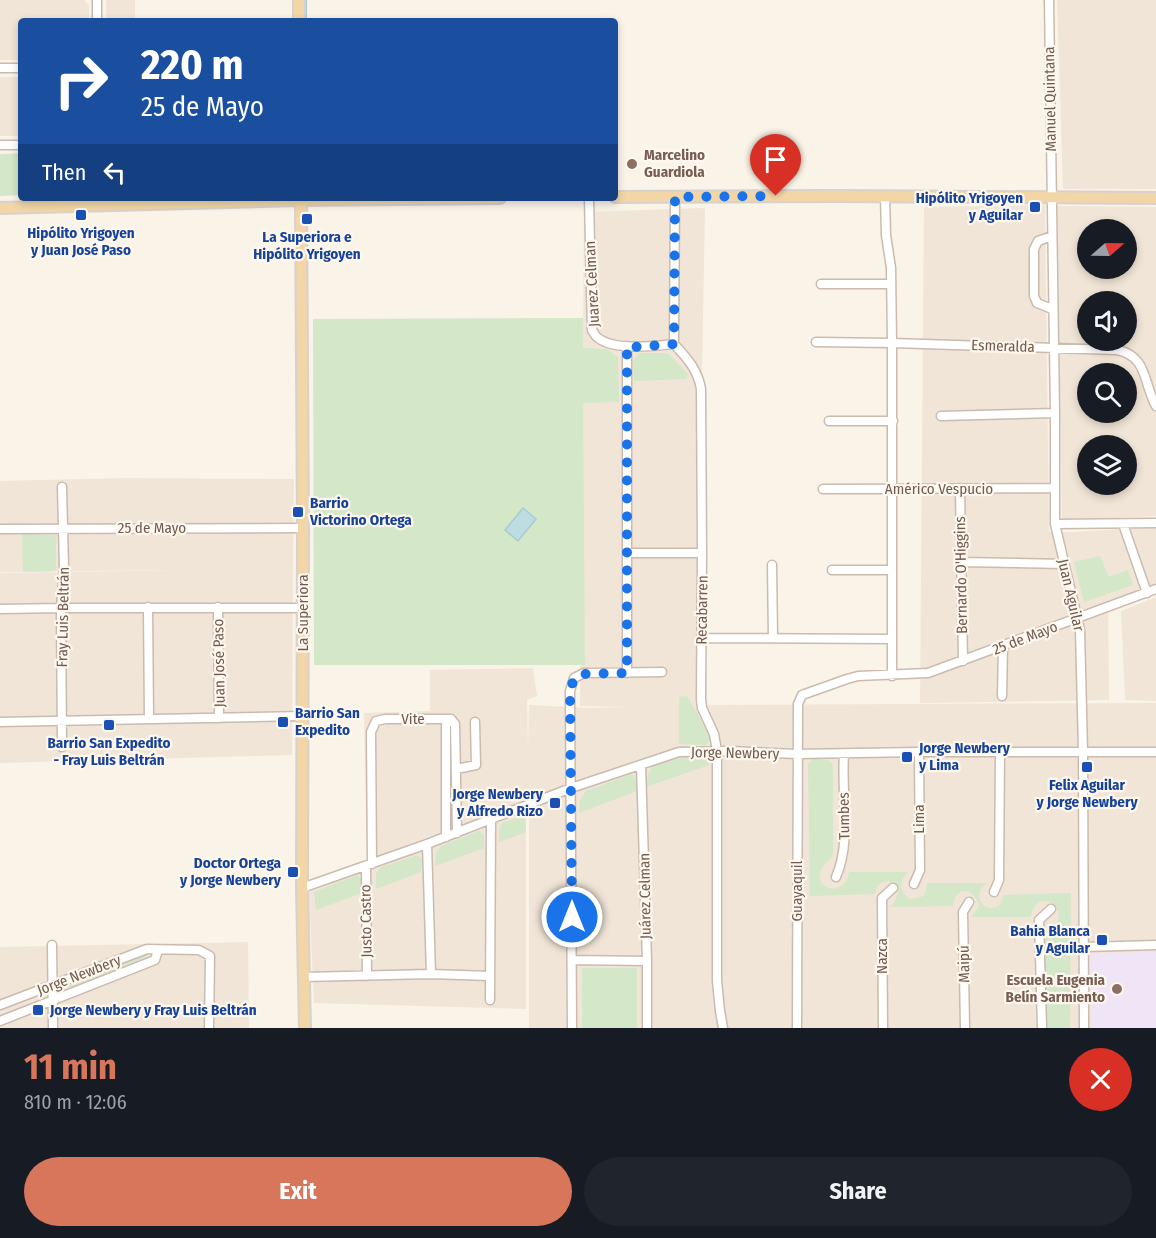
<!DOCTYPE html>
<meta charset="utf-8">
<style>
:root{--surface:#171b24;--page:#20242c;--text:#f1f3f6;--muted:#9ea1a6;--accent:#d7765a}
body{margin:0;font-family:"Fira Sans Condensed",sans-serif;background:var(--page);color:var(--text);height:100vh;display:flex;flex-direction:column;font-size:22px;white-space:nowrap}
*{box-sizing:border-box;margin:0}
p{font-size:20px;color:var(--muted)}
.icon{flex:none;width:33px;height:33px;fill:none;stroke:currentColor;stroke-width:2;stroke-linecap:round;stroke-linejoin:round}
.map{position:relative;height:1028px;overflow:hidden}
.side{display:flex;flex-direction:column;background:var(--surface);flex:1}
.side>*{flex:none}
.hud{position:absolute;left:18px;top:18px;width:600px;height:183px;border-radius:6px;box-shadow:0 3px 9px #0003;background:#1a4fa0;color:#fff;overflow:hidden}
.needle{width:39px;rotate:70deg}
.buttons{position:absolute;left:1077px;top:219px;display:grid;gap:12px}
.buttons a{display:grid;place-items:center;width:60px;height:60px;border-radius:50%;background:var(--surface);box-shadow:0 3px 9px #0003;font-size:30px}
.pin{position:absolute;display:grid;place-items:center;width:51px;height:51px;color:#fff;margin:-62px -26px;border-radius:50% 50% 50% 0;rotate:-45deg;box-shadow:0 0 6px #0007}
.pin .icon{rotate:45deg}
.me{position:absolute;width:66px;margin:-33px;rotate:0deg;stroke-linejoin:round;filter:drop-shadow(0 0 4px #0008)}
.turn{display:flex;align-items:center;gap:21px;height:126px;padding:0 24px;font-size:27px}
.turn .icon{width:78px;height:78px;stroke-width:2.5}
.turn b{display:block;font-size:42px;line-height:51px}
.then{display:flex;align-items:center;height:57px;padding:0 24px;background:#0003;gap:12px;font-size:22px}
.round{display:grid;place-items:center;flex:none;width:63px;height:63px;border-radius:32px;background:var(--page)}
.summary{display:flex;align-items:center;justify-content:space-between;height:102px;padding:0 24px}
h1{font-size:36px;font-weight:700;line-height:45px;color:var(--accent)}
.action{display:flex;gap:12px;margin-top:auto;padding:12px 24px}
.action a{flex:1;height:69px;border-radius:36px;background:var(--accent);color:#fff;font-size:24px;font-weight:700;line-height:69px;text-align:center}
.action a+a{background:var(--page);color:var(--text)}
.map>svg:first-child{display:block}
.residential{fill:#f1e5d7;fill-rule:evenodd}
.education{fill:#f0e5f7}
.green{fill:#d4e7c8}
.water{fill:#bedde2;stroke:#a6ccd3;stroke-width:1.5}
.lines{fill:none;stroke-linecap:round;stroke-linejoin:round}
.stream{stroke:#a6ccd3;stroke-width:2}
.minor-casing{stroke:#cbbbaf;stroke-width:11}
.major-casing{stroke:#d8d1ce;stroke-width:14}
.minor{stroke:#fff;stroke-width:8}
.major{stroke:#f2d6a7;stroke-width:10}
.route{stroke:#1a73e8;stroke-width:10;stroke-dasharray:0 18}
.education-dot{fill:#8d6e63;stroke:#fdf7ee;stroke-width:2}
.transit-dot{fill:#1a4fb4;stroke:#fdf7ee;stroke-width:2}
.labels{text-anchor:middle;stroke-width:4.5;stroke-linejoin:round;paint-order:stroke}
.street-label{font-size:15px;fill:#725b4f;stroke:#fdf7ee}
.education-label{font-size:15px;font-weight:bold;fill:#785e54;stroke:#fdf7ee;text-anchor:start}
.transit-label{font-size:15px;font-weight:bold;fill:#164399;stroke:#fdf7ee;text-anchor:end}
</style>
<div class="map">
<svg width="1156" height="1028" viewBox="0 0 1156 1028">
<rect width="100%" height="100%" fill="#faf3e8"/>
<path class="residential" d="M0,0H84L89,5V21H21V60H0Z
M106,0H135V21H106Z
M1057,0H1156V189H1063Z
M0,77H21V136H0Z
M1045,205L1049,532H1074L1120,529L1156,528V583L1108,602L1109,700L920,703L924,207Z
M1057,206L1156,207V516L1062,520ZM1088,230H1126V268H1088ZM1088,302H1126V340H1088ZM1088,374H1126V412H1088ZM1088,446H1126V484H1088Z
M705,208L696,705L1156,703V1028H529V800L367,860L364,713L430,711V670L533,668L537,696L527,700L528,747L529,705L589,708L628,707L580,706L584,212Z
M125,478L294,479L293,569L292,755L0,763V573L184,570L0,572V481Z
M1156,597V701L1125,700L1121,611Z
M526,810V1009L314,1003L309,892Z
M248,942L249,1028H0V947Z"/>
<path class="education" d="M1156,952V1028H1091L1090,958L1095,953Z"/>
<path class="green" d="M21,153V195L0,196V154Z
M583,318V348L607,349L618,358L619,402L583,403L585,665H314L313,319Z
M640,353H664L669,354L688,374L686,379L634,381L633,360Z
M22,534L56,535V571L23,572Z
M1100,556L1109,577L1128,570L1133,585L1084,602L1074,562Z
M687,696L711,738L706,745L679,744V697Z
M683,755H699L707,757L709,765L646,787L648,774L655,763Z
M813,759L828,760L833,765V856C829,860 823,865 821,870C813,889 845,899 849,872H908C898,881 899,891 910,899L921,897L925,894L927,883H987C979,890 976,897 984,906C994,911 1003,905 1003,895L1071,893L1070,1028H1045V936C1049,931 1056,926 1058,920C1064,900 1033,891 1031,917H971L977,909L979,904C971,887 955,886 953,906L891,907C898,896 904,887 889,881C879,882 877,885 875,894L810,896L808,764Z
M632,774L637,779V791L579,813L580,800L586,791Z
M525,815L526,832L499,842V830L502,823Z
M479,831L484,835V848L435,866L436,853L441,846Z
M418,855L422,860L421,872L376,889V873L381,867Z
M357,875L362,879V893L316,910L314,892Z
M145,953L147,955V959L69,988L66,987V985L68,983Z
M582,968H637V1028H582Z"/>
<path class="water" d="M523,508L536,519L518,541L505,530Z"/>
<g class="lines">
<path class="stream" d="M294,0V21
M306,0V21"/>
<g class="minor-casing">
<path id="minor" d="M97,0V21
M1049,0L1055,413V524L1080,630L1083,751L1084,1028
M0,68H21
M0,145H21
M885,196L886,235L891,268L892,343V676
M675,197L674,344C687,358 698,370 701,389L702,553L701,699L702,708L714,734L717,751V981L720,1011L723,1028
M589,198L592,330C594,333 595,336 598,338C615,351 654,346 674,344
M1052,236L1038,241L1034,249V296L1037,303L1052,309
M821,284H891
M816,342L892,343L1117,350C1148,356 1143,383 1156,406
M941,416L1055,413
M829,421H893
M62,487L64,568L61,608L62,747
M960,488L963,661
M823,489L1054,488
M1055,524L1156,523
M1123,524L1147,593
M0,529L303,528
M627,553H702
M961,562L1064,564
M772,565L773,638
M832,570H892
M148,607L149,719
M218,607L219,718
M0,609L61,608H303
M701,638L891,639
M627,673V346
M1002,696L1003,646
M451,719L455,724L457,833
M0,722L303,716
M641,765L647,961V1028
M456,769L476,765L475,722
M446,837V725L451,719
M427,844L431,974
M372,864L371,732L376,721L385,719H451
M366,866L367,976
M836,877C852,841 841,794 844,754
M914,884L920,870L919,752
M302,888L427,844L571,788L679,752L730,751L797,754L919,752H1156
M994,892L999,880L1000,753
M52,945L53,1028
M1084,947L1156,945
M572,960L647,961
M304,977L431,974L490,976
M490,1000L491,820
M0,1005L147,949L199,950L210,956L209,1028
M0,1021L155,960L158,950
M572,1028L570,691L574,678L584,673L662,672
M797,1028L798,704L802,695L847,679L858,676L928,673L1156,589
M883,1028L882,898L893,888
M965,1028L963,912L969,902
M1042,1028L1039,920L1051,909"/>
</g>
<g class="major-casing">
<path id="major" d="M299,21V0
M615,197L839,196L1156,198
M301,198L303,528L302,888L305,1028
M0,208L301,200L500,198"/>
</g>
<use href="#minor" class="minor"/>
<use href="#major" class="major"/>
</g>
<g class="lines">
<path class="route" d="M572,917L570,691L574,678L584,674L627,673V346L638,347L674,344L675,197L776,196"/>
</g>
<g class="education-dot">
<circle cx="632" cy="164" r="6"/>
<circle cx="1117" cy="989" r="6"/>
</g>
<g class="transit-dot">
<rect x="1029" y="201" width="12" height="12" rx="3"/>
<rect x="75" y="209" width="12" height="12" rx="3"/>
<rect x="301" y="213" width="12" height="12" rx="3"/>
<rect x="292" y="506" width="12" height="12" rx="3"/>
<rect x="277" y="716" width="12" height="12" rx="3"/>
<rect x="103" y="719" width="12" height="12" rx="3"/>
<rect x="901" y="751" width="12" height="12" rx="3"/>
<rect x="1081" y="761" width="12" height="12" rx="3"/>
<rect x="549" y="797" width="12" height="12" rx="3"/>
<rect x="287" y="866" width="12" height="12" rx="3"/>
<rect x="1096" y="934" width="12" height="12" rx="3"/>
<rect x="32" y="1004" width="12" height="12" rx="3"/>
</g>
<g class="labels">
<g class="street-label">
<text transform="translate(1050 99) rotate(-91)" y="5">Manuel Quintana</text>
<text transform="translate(592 284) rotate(-93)" y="5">Juarez Celman</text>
<text transform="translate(1003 346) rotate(2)" y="5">Esmeralda</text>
<text x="939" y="494">Américo Vespucio</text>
<text x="152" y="533">25 de Mayo</text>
<text transform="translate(961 575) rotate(-91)" y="5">Bernardo O'Higgins</text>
<text transform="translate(1071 595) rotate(77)" y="5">Juan Aguilar</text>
<text transform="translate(702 610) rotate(-89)" y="5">Recabarren</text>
<text transform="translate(303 613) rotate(-90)" y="5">La Superiora</text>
<text transform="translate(63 617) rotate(-89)" y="5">Fray Luis Beltrán</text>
<text transform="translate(1025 638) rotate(-21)" y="5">25 de Mayo</text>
<text transform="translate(219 663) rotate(-91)" y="5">Juan José Paso</text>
<text x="413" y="724">Vite</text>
<text transform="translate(735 753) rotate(1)" y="5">Jorge Newbery</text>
<text transform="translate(844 816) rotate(-91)" y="5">Tumbes</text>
<text transform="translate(919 819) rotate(-90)" y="5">Lima</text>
<text transform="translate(797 891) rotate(-90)" y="5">Guayaquil</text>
<text transform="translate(645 896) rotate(-91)" y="5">Juárez Celman</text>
<text transform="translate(366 921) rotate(-91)" y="5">Justo Castro</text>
<text transform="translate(882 956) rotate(-90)" y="5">Nazca</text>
<text transform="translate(964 964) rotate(-91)" y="5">Maipú</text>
<text transform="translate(79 975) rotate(-21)" y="5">Jorge Newbery</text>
</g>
<g class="education-label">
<text x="644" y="160">Marcelino<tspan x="644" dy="17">Guardiola</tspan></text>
<text x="1105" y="985" text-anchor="end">Escuela Eugenia<tspan x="1105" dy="17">Belín Sarmiento</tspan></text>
</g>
<g class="transit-label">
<text x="1023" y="203">Hipólito Yrigoyen<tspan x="1023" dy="17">y Aguilar</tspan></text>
<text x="81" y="238" text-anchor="middle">Hipólito Yrigoyen<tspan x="81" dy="17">y Juan José Paso</tspan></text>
<text x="307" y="242" text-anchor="middle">La Superiora e<tspan x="307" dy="17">Hipólito Yrigoyen</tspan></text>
<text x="310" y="508" text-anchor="start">Barrio<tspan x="310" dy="17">Victorino Ortega</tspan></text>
<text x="295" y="718" text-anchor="start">Barrio San<tspan x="295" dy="17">Expedito</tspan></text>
<text x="109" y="748" text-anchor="middle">Barrio San Expedito<tspan x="109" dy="17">- Fray Luis Beltrán</tspan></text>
<text x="919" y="753" text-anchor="start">Jorge Newbery<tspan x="919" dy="17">y Lima</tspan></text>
<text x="1087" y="790" text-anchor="middle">Felix Aguilar<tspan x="1087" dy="17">y Jorge Newbery</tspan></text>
<text x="543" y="799">Jorge Newbery<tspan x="543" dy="17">y Alfredo Rizo</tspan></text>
<text x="281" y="868">Doctor Ortega<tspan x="281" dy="17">y Jorge Newbery</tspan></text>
<text x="1090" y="936">Bahia Blanca<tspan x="1090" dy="17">y Aguilar</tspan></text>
<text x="50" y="1015" text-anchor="start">Jorge Newbery y Fray Luis Beltrán</text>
</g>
</g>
</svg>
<div class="buttons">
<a><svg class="needle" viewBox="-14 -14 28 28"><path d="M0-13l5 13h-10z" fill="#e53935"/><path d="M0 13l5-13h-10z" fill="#9ea1a6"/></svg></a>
<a><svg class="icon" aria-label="sound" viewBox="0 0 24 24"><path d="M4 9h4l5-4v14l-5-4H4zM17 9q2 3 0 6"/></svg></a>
<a><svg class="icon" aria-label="search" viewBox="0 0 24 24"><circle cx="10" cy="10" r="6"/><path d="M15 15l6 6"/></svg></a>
<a><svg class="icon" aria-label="layers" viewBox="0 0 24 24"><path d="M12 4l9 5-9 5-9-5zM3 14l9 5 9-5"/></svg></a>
</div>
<div class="pin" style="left:776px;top:196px;background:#d93025"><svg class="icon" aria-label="arrive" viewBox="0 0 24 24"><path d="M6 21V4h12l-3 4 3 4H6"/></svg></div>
<svg class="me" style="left:572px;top:917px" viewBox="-20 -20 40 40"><circle r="17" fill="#1a73e8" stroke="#fff" stroke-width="3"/><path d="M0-11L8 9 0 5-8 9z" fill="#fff"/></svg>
<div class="hud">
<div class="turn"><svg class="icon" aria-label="right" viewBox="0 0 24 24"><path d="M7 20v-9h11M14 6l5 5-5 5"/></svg><div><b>220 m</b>25 de Mayo</div></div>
<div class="then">Then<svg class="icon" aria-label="left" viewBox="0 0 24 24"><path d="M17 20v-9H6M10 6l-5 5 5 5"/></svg></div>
</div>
</div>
<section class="side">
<div class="summary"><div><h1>11 min</h1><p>810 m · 12:06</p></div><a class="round" style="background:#d93025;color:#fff"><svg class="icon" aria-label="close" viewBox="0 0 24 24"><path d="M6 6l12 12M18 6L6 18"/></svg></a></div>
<div class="action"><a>Exit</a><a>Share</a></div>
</section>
